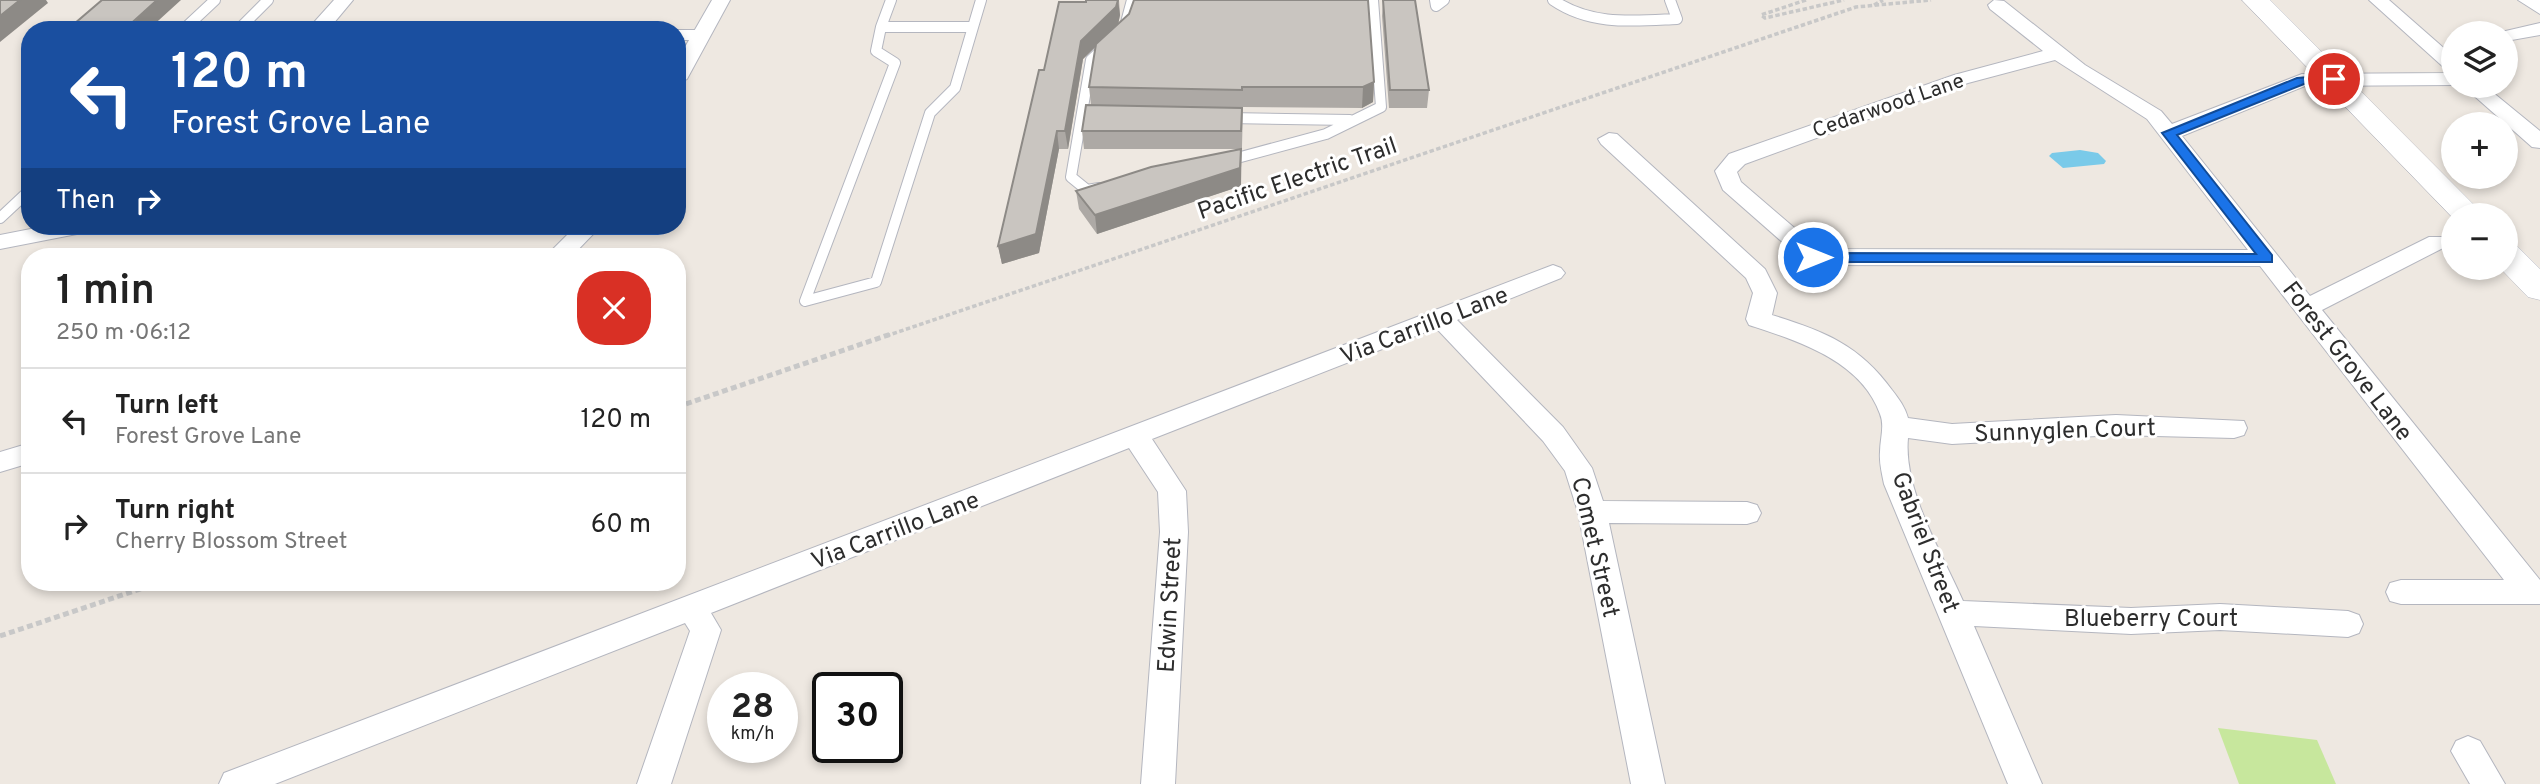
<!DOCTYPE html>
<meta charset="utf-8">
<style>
:root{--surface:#fff;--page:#f6f6f6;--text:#222;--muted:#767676;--line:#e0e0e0}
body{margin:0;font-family:Overpass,sans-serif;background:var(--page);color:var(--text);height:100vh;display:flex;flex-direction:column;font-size:26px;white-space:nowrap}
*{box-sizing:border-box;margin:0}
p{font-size:23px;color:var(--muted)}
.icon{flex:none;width:38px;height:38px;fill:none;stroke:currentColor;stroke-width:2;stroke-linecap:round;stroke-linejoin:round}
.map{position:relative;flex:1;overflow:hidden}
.drawer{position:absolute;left:21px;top:248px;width:665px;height:343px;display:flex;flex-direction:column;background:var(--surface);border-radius:28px;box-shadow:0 4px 10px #0003}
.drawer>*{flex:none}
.banner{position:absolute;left:21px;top:21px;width:665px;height:214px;border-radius:28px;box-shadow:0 4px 10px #0003;background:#1a4fa0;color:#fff;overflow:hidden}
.fabs{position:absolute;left:2441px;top:21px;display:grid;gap:14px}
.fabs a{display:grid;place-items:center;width:77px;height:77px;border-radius:50%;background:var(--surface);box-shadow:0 4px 10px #0003;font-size:35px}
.speed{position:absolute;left:707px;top:672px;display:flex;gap:14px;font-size:35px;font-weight:700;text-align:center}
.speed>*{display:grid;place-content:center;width:91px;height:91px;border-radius:50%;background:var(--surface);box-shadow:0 4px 10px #0003;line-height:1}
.speed small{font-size:18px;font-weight:400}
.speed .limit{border:4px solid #111;border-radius:10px;background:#fff;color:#111}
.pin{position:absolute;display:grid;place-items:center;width:60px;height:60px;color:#fff;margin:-30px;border:4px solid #fff;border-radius:50%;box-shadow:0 2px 7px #0007}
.me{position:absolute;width:77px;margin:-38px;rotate:90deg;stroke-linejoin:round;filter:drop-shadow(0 0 5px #0008)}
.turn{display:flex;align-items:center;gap:24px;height:147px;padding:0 35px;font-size:32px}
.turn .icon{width:91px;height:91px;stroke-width:2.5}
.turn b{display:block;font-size:49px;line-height:60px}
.then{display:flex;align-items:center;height:66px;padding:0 35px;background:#0003;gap:14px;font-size:26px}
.round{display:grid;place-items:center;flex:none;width:74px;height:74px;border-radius:28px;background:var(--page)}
.headline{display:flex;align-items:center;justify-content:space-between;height:119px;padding:0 35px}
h1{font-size:42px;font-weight:600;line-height:52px}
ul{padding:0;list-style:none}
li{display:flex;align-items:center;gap:21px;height:105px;padding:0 35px;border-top:2px solid var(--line)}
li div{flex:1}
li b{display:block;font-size:26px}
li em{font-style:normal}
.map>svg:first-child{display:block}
.pitch{fill:#c7e79d}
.water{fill:#7acae9}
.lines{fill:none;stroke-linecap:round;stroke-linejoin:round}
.lane-casing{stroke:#b4b6bf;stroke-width:12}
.street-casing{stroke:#b4b6bf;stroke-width:2}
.secondary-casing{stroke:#b4b6bf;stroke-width:1}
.path-far1{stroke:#c8c8c8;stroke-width:3.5;stroke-dasharray:4.5 2.5;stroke-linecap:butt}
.path{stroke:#c8c8c8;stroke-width:5;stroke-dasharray:6 3.5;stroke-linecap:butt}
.lane{stroke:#fff;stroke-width:10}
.street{fill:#fff;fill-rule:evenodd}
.secondary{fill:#fff;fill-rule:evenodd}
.wall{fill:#ada9a5}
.shaded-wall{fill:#8d8a86}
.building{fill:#c9c5c0;stroke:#8d8a86;stroke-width:2}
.route{fill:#1a73e8;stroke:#114b97;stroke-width:2}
.labels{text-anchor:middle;stroke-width:6;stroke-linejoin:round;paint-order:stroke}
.far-street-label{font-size:21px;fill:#2d2d2d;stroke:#fff}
.street-label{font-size:24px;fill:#2d2d2d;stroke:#fff}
</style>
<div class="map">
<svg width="2540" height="784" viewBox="0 0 2540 784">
<rect width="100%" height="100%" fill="#eee8e1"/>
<path class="pitch" d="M2218,728L2317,740L2336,784H2239Z"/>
<path class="water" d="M2080,150L2098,153L2106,161L2104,164L2063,168L2049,156L2052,153Z"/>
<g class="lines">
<g class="lane-casing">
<path id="lane" d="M891,0L881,27H973L981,0
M1435,0L1436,6L1444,0
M1553,0C1591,26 1633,21 1677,19L1670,0
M881,27L876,51L895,63L805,301L876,282L930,113L955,88L973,27
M183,30L215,0
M238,30L268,0
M1124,30L1132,0
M677,35H702
M1228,118L1350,120
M1226,161L1326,134L1381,107L1373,0
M1099,188L1087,190L1071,177L1091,60L1105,47
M0,218L30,190"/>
</g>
<g class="street-casing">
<path id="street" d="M334,0H353L328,30H307Z
M712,0H730L687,79L677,85V61Z
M2369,0H2389L2454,57V85L2305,86L2182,136L2310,296L2429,237H2445L2449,242L2445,247L2322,310L2540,580V604H2401L2390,601L2386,592L2390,583L2401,580H2504L2260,266L1813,265L1805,262L1723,190L1715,171L1729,154L1954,75L2043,51L1990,9L1988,5L1994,0L2004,1L2085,65L2161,111L2172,124L2302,74L2450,73ZM2055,60L2147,119L2248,250L1819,249L1741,182L1737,172L1745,164L1968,83Z
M2518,0H2540V14Z
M2540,23V35L2506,41V33H2497Z
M2463,86H2485L2540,131V148L2532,147Z
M1609,133L1617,134L1765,269L1777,293L1772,315C1823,331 1859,344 1892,390C1899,399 1905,407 1908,418L1952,424L2116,415L2244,421L2247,428L2244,435L2234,438L2116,435L1952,444L1908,438C1903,490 1942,553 1963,601L2131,608L2220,604L2348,611L2359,615L2363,624L2359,633L2348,637L2220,630L2131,634L1974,626L2042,784H2008L1884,484C1882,474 1879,462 1880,452C1880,439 1885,426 1880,414C1861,360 1797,341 1749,325L1746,319L1753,293L1746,278L1601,144L1598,139Z
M46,226H94L90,231L82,233L0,249V235Z
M576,226H601L571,257H545Z
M1553,265L1561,268L1565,273L1561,278L1457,320L1563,427L1592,468L1603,501L1747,502L1757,505L1761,513L1757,521L1747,524L1609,523L1665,784H1631L1578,512L1565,471L1543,441L1436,328L1152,439L1186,491L1188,532L1175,784H1141L1160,532L1158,492L1129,448L711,613L721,630L671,784H637L690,631L685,623L275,784H219L224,773Z
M30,443V463L0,472V452Z
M2468,736L2480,741L2505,784H2470L2451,751L2456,741Z"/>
</g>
<g class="secondary-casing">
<path id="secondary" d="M2242,0H2270L2484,215H2454V219Z
M2506,243L2518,247L2540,269V300L2528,297L2500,268H2506Z"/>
</g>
<path class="path-far1" d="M1806,0L1761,15L1765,18L1844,0
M1874,5L1883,0
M886,336L1856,7L1931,0"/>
<path class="path" d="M677,407L891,334
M0,636L158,583"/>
<use href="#lane" class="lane"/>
<use href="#street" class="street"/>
<use href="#secondary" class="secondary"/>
</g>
<path class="wall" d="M1086,0H1119L1120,15L1118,24L1374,82L1373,102L1362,108L1243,107L1241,186L1097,234L1079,209L1076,191L1239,149H1084L1082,131L1091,105L1089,87L1096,46L1083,59L1068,149H1059L1039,253L1002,264L998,246L1044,70Z
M1383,0L1429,90L1427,108H1389L1382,16Z"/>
<path class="shaded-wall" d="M20,0H46L48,3L0,42V16Z
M157,0H181L148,30H125Z
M1118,0L1120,15L1118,25L1083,59L1068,149L1065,131L1081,41Z
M1374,82L1373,102L1362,108L1363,87Z
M1057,131L1059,149L1039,253L1002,264L998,246Z
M1241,149V186L1097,234L1095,215Z"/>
<path class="building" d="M0,0H20L0,16Z
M102,0H157L125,29L67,30Z
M1086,0H1118L1116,7L1081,41L1065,131H1057L1036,234L998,246L1039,70H1044L1059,2H1086Z
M1134,0H1368L1374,82L1363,87H1242V90L1089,87L1096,44L1129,14Z
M1383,0H1415L1429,90H1390Z
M1086,105L1242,108L1241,131H1082Z
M1241,149L1240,168L1095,215L1076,191L1151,167Z"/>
<path class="route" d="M2334,75L2339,76V81L2304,84L2177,135L2272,255V262H1813L1805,257L1813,253L2256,254L2162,133L2297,78Z"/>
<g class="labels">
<g class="far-street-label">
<text transform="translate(1888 105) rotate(-19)" y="7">Cedarwood Lane</text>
</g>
<g class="street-label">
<text transform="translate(1297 178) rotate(-19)" y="8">Pacific Electric Trail</text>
<text transform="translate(1424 325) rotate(-21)" y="8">Via Carrillo Lane</text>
<text transform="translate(2348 361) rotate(52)" y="8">Forest Grove Lane</text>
<text transform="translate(2065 430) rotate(-2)" y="8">Sunnyglen Court</text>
<text transform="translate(895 530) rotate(-21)" y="8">Via Carrillo Lane</text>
<text transform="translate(1926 542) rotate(69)" y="8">Gabriel Street</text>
<text transform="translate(1596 547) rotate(77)" y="8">Comet Street</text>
<text transform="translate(1169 605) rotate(-87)" y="8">Edwin Street</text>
<text x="2151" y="626">Blueberry Court</text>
</g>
</g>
</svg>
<div class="fabs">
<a><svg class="icon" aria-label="layers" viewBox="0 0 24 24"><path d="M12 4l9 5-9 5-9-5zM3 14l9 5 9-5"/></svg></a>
<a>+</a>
<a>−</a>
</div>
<div class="speed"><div>28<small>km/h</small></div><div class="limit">30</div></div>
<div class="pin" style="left:2334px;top:79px;background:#d93025"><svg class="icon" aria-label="arrive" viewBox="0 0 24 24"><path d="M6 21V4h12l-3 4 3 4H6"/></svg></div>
<svg class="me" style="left:1813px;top:257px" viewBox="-20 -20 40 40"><circle r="17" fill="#1a73e8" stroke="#fff" stroke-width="3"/><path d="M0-11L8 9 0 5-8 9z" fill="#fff"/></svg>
<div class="banner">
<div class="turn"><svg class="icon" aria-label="left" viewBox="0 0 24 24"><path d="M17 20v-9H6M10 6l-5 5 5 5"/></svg><div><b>120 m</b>Forest Grove Lane</div></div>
<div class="then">Then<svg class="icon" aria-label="right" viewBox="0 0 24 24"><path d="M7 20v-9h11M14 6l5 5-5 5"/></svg></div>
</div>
<section class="drawer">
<div class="headline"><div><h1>1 min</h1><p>250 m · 06:12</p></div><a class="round" style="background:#d93025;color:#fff"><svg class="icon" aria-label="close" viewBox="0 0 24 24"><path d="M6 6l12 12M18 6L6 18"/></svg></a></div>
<ul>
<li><svg class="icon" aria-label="left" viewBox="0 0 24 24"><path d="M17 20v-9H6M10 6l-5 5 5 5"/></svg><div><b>Turn left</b><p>Forest Grove Lane</p></div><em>120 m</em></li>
<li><svg class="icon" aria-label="right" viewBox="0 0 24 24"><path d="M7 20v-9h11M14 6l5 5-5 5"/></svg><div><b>Turn right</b><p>Cherry Blossom Street</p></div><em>60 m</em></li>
</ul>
</section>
</div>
